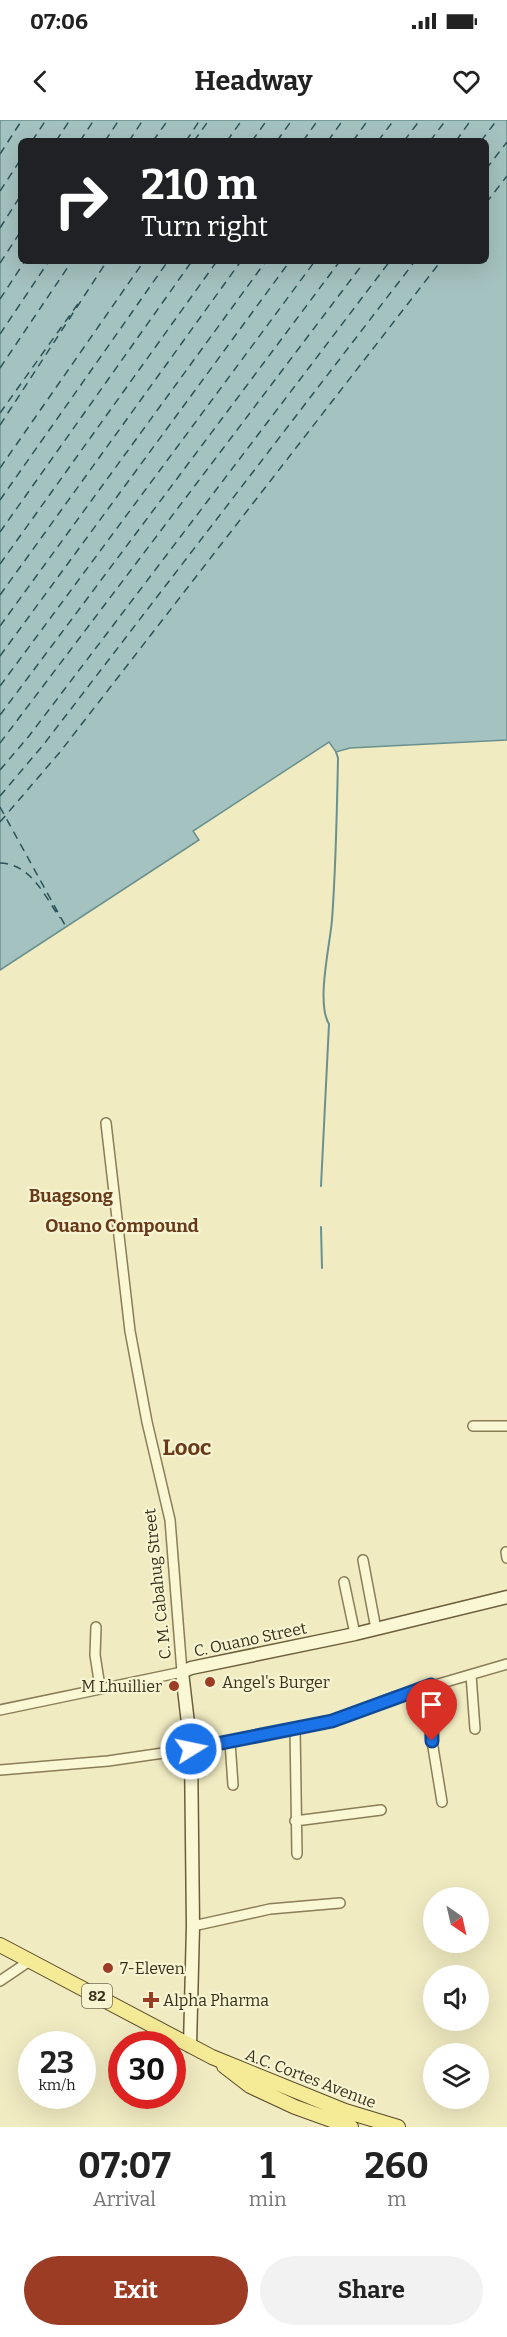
<!DOCTYPE html>
<style>
:root{--surface:#fff;--page:#f2f2f2;--text:#222;--muted:#767676;--accent:#9c3c25}
body{margin:0;font-family:Bitter,serif;background:var(--page);color:var(--text);height:100vh;display:flex;flex-direction:column;font-size:22px;white-space:nowrap}
*{box-sizing:border-box;margin:0}
p{font-size:20px;color:var(--muted)}
.icon{flex:none;width:33px;height:33px;fill:none;stroke:currentColor;stroke-width:2;stroke-linecap:round;stroke-linejoin:round}
.map{position:relative;height:2007px;overflow:hidden}
.details{display:flex;flex-direction:column;background:var(--surface);flex:1}
.details>*{flex:none}
.banner{position:absolute;left:18px;top:18px;width:471px;height:126px;border-radius:9px;box-shadow:0 6px 24px #0002;background:#202124;color:#fff;overflow:hidden}
.needle{width:39px;rotate:146deg}
.buttons{position:absolute;left:423px;top:1767px;display:grid;gap:12px}
.buttons a{display:grid;place-items:center;width:66px;height:66px;border-radius:50%;background:var(--surface);box-shadow:0 6px 24px #0002;font-size:30px}
.speed{position:absolute;left:18px;top:1911px;display:flex;gap:12px;font-size:30px;font-weight:700;text-align:center}
.speed>*{display:grid;place-content:center;width:78px;height:78px;border-radius:50%;background:var(--surface);box-shadow:0 6px 24px #0002;line-height:1}
.speed small{font-size:15px;font-weight:400}
.speed .limit{border:9px solid #d22;background:#fff;color:#111}
.pin{position:absolute;display:grid;place-items:center;width:51px;height:51px;color:#fff;margin:-62px -26px;border-radius:50% 50% 50% 0;rotate:-45deg;box-shadow:0 0 6px #0007}
.pin .icon{rotate:45deg}
.me{position:absolute;width:66px;margin:-33px;rotate:80deg;stroke-linejoin:round;filter:drop-shadow(0 0 4px #0008)}
.turn{display:flex;align-items:center;gap:21px;height:126px;padding:0 24px;font-size:27px}
.turn .icon{width:78px;height:78px;stroke-width:2.5}
.turn b{display:block;font-size:42px;line-height:51px}
.eta{display:flex;justify-content:space-evenly;align-items:center;height:102px;text-align:center}
.eta b{font-size:36px;font-weight:700;line-height:42px}
.cta{display:flex;gap:12px;margin-top:auto;padding:12px 24px}
.cta a{flex:1;height:69px;border-radius:36px;background:var(--accent);color:#fff;font-size:24px;font-weight:700;line-height:69px;text-align:center}
.cta a+a{background:var(--page);color:var(--text)}
.status{display:flex;justify-content:space-between;align-items:center;height:42px;padding:0 30px;background:var(--surface);direction:ltr}
.status svg{height:16px;fill:currentColor}
header{display:flex;justify-content:space-between;align-items:center;height:78px;padding:0 24px;background:var(--surface);font-size:27px;font-weight:700}
.map>svg:first-child{display:block}
.water{fill:#a4c2bf;stroke:#6a908f;stroke-width:1.5;fill-rule:evenodd}
.lines{fill:none;stroke-linecap:round;stroke-linejoin:round}
.stream{stroke:#6a908f;stroke-width:2}
.ferry{stroke:#2b535a;stroke-width:1.5;stroke-dasharray:8 6;stroke-linecap:butt}
.street-casing{stroke:#8a7d57;stroke-width:12}
.secondary-casing{stroke:#6c5d3b;stroke-width:15}
.primary-casing{stroke:#58492c;stroke-width:16}
.street{stroke:#faf7d4;stroke-width:9}
.secondary{stroke:#faf7d4;stroke-width:12}
.primary{stroke:#f5eb96;stroke-width:14}
.route-casing{stroke:#114b97;stroke-width:15}
.route{stroke:#1a73e8;stroke-width:10}
.poi-dot{fill:#9c3c25;stroke:#f7f4d1;stroke-width:2}
.labels{text-anchor:middle;stroke-width:4.5;stroke-linejoin:round;paint-order:stroke}
.shield{fill:#f7f4d1;stroke:#726b53;stroke-width:1.5}
.shield-label{font-size:15px;font-weight:bold;fill:#39301d}
.street-label{font-size:16px;fill:#39301d;stroke:#f7f4d1}
.poi-label{font-size:16px;fill:#39301d;stroke:#f7f4d1;text-anchor:start}
.neighbourhood-label{font-size:18px;font-weight:bold;fill:#683a1a;stroke:#f7f4d1}
.district-label{font-size:22px;font-weight:bold;fill:#683a1a;stroke:#f7f4d1}
</style>
<div class="status"><b>07:06</b><svg viewBox="0 0 49 12"><path d="M0 12V9h3v3zM5 12V6h3v6zM10 12V3h3v9zM15 12V0h3v12zM26 1h20v11H26zM47 4h2v5h-2z"/></svg></div>
<header><svg class="icon" aria-label="back" viewBox="0 0 24 24"><path d="M15 5l-7 7 7 7"/></svg>Headway<svg class="icon" aria-label="heart" viewBox="0 0 24 24"><path d="M12 20l-8-8c-3-5 5-10 8-4 3-6 11-1 8 4z"/></svg></header>
<div class="map">
<svg width="507" height="2007" viewBox="0 0 507 2007">
<rect width="100%" height="100%" fill="#f0ebc1"/>
<path class="water" d="M0,0H507V620L350,628L336,632L329,622L193,711L199,720L0,850ZM21,21H486V141H21Z"/>
<g class="lines">
<path class="stream" d="M321,1066L329,904C316,883 330,825 332,800C336,746 337,692 338,638L336,632
M321,1107L322,1148"/>
<path class="ferry" d="M32,21L46,0
M56,21L70,0
M80,21L94,0
M105,21L119,0
M129,21L143,0
M153,21L168,0
M186,21L200,0
M194,21L209,0
M227,21L242,0
M252,21L267,0
M277,21L292,0
M303,21L318,0
M328,21L343,0
M353,21L368,0
M378,21L394,0
M404,21L420,0
M430,21L446,0
M456,21L471,0
M481,21L497,0
M0,34L22,0
M486,49L507,22
M0,71L21,39
M486,83L507,56
M0,108L21,75
M0,143L21,111
M0,179L25,141
M0,214L49,141
M0,248L72,141
M0,293L80,181
M0,305L107,141
M0,348L144,141
M0,380L168,141
M0,412L192,141
M0,444L217,141
M0,475L241,141
M0,506L266,141
M0,536L290,141
M0,566L315,141
M0,595L340,141
M0,623L365,141
M0,650L29,616L390,141
M0,676L44,624L415,141
M0,687L66,807
M0,702L60,632L441,141
M0,743C31,744 44,775 60,798"/>
<g class="street-casing">
<path id="street" d="M473,1306H507
M506,1432L507,1438
M363,1440L376,1509
M344,1462L355,1514
M96,1507L95,1535L100,1567
M471,1555L475,1609
M431,1565L432,1621L442,1682
M0,1590L182,1552L170,1400L147,1302L130,1211L106,1003
M295,1608L297,1734
M230,1622L233,1665
M0,1650L108,1641L191,1629L332,1601L394,1577L507,1544
M295,1701L381,1690
M193,1806L270,1789L340,1783
M0,1861L31,1840"/>
</g>
<g class="secondary-casing">
<path id="secondary" d="M190,1926L193,1806L191,1629L182,1552L191,1548L355,1514L507,1477"/>
</g>
<g class="primary-casing">
<path id="primary" d="M0,1825L212,1937L345,1991L398,2007
M224,1946L250,1966L295,1987L351,2007"/>
</g>
<use href="#street" class="street"/>
<use href="#secondary" class="secondary"/>
<use href="#primary" class="primary"/>
</g>
<g class="lines">
<g class="route-casing">
<path id="route" d="M191,1629L332,1601L431,1565L432,1621"/>
</g>
<use href="#route" class="route"/>
</g>
<g class="poi-dot">
<circle cx="210" cy="1562" r="6"/>
<circle cx="174" cy="1566" r="6"/>
<circle cx="108" cy="1848" r="6"/>
<path d="M148 1871h6v6h6v6h-6v6h-6v-6h-6v-6h6z"/>
</g>
<g class="labels">
<rect class="shield" x="82" y="1864" width="30" height="24" rx="4.5"/>
<g class="shield-label">
<text x="97" y="1881">82</text>
</g>
<g class="street-label">
<text transform="translate(157 1464) rotate(-96)" y="6">C. M. Cabahug Street</text>
<text transform="translate(250 1519) rotate(-12)" y="6">C. Ouano Street</text>
<text transform="translate(311 1958) rotate(21)" y="6">A.C. Cortes Avenue</text>
</g>
<g class="poi-label">
<text x="222" y="1568">Angel's Burger</text>
<text x="162" y="1572" text-anchor="end">M Lhuillier</text>
<text x="120" y="1854">7-Eleven</text>
<text x="163" y="1886">Alpha Pharma</text>
</g>
<g class="neighbourhood-label">
<text x="71" y="1082">Buagsong</text>
<text x="122" y="1112">Ouano Compound</text>
</g>
<g class="district-label">
<text x="187" y="1335">Looc</text>
</g>
</g>
</svg>
<div class="buttons">
<a><svg class="needle" viewBox="-14 -14 28 28"><path d="M0-13l5 13h-10z" fill="#e53935"/><path d="M0 13l5-13h-10z" fill="#767676"/></svg></a>
<a><svg class="icon" aria-label="sound" viewBox="0 0 24 24"><path d="M4 9h4l5-4v14l-5-4H4zM17 9q2 3 0 6"/></svg></a>
<a><svg class="icon" aria-label="layers" viewBox="0 0 24 24"><path d="M12 4l9 5-9 5-9-5zM3 14l9 5 9-5"/></svg></a>
</div>
<div class="speed"><div>23<small>km/h</small></div><div class="limit">30</div></div>
<div class="pin" style="left:432px;top:1621px;background:#d93025"><svg class="icon" aria-label="arrive" viewBox="0 0 24 24"><path d="M6 21V4h12l-3 4 3 4H6"/></svg></div>
<svg class="me" style="left:191px;top:1629px" viewBox="-20 -20 40 40"><circle r="17" fill="#1a73e8" stroke="#fff" stroke-width="3"/><path d="M0-11L8 9 0 5-8 9z" fill="#fff"/></svg>
<div class="banner">
<div class="turn"><svg class="icon" aria-label="right" viewBox="0 0 24 24"><path d="M7 20v-9h11M14 6l5 5-5 5"/></svg><div><b>210 m</b>Turn right</div></div>
</div>
</div>
<section class="details">
<div class="eta">
<div><b>07:07</b><p>Arrival</p></div>
<div><b>1</b><p>min</p></div>
<div><b>260</b><p>m</p></div>
</div>
<div class="cta"><a>Exit</a><a>Share</a></div>
</section>
